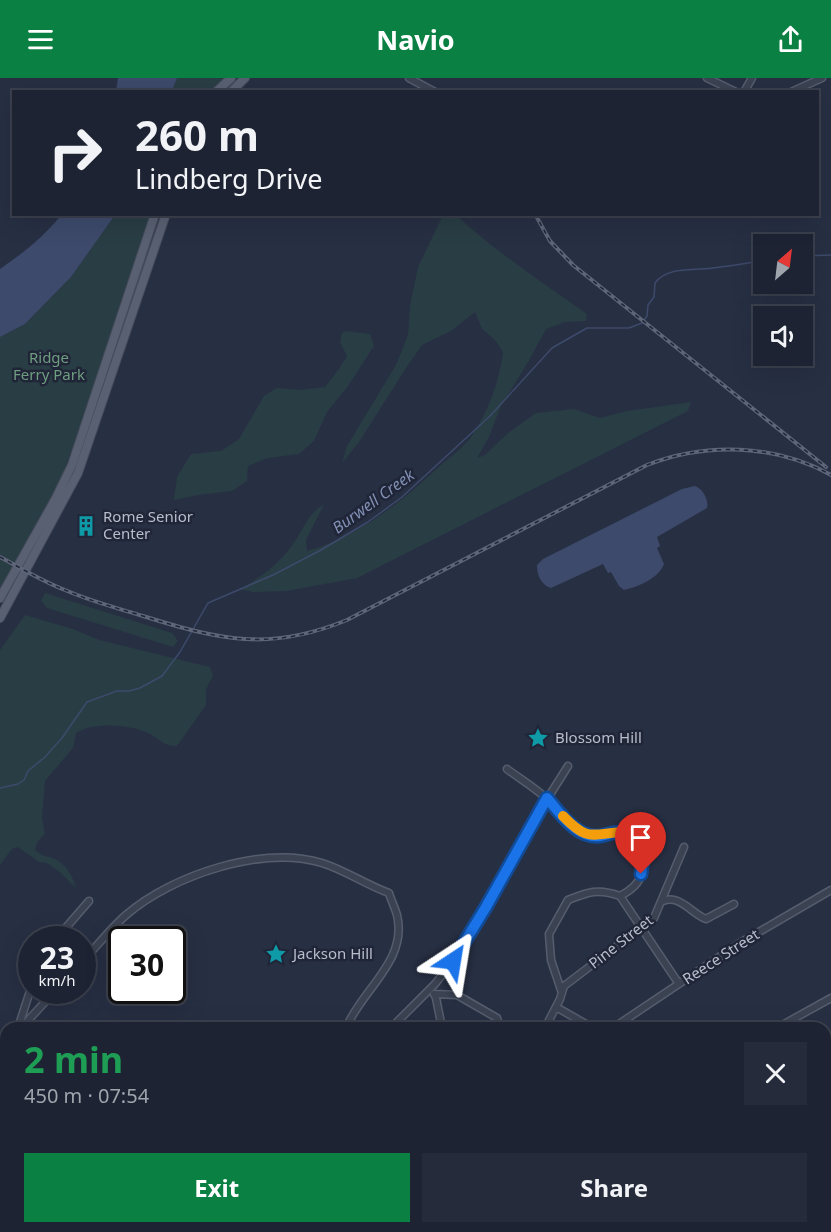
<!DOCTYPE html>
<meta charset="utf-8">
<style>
:root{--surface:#1d2332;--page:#252b3a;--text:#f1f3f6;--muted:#a0a4ac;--line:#3b404d;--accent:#0b8043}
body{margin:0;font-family:"Noto Sans",sans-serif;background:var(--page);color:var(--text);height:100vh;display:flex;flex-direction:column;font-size:22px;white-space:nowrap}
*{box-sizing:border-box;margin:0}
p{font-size:20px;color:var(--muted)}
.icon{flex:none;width:33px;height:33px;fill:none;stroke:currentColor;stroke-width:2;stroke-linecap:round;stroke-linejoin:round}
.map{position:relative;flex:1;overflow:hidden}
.drawer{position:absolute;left:0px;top:944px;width:831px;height:212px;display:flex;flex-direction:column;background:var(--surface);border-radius:18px 18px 0 0;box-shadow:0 6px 24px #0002,0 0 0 2px var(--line)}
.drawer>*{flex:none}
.banner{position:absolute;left:12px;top:12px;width:807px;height:126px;border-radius:0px;box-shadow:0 6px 24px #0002,0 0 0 2px var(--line);background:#1d2332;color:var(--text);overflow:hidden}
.needle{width:39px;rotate:28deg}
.buttons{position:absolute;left:753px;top:156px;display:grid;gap:12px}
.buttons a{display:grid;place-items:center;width:60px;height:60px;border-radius:0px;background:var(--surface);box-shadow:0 6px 24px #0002,0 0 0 2px var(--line);font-size:30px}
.speed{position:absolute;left:18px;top:848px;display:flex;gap:12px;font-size:30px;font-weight:700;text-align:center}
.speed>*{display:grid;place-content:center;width:78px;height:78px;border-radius:50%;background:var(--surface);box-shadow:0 6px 24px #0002,0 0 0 2px var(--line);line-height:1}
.speed small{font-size:15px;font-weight:400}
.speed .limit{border:3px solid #111;border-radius:9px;background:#fff;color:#111}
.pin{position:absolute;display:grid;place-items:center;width:51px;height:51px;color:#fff;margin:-62px -26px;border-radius:50% 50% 50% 0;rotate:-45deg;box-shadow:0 0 6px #0007}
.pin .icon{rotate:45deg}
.me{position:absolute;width:66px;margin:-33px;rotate:33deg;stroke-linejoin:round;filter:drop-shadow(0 0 4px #0008)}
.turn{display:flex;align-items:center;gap:21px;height:126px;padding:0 24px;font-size:27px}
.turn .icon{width:78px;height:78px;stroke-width:2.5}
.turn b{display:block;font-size:42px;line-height:51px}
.round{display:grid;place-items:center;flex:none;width:63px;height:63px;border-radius:0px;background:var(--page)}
.summary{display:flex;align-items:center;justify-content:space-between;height:102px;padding:0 24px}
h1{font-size:36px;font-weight:700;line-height:45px;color:#1e9e55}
.cta{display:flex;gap:12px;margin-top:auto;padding:12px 24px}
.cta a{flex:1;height:69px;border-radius:0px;background:var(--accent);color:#fff;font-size:24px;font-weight:700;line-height:69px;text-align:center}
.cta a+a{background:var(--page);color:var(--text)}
header{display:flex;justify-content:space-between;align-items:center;height:78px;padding:0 24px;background:var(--accent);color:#fff;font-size:27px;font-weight:700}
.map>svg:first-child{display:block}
.green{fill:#293d44}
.water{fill:#3d4a6b}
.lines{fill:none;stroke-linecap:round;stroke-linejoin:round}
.stream{stroke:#3d4a6b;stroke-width:1.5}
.minor-casing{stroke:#565d6d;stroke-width:9}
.major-casing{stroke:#454b5c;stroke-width:10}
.minor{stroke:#3b4252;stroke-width:6}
.major{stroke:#596072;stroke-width:8}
.rail-casing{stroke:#5d6579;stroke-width:4}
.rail{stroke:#202638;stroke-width:1.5;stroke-dasharray:4.5;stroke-linecap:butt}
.route-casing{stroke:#114b97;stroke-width:15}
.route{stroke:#1a73e8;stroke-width:10}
.slow{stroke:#f59e0b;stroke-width:10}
.labels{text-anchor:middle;stroke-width:5;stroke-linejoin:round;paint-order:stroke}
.park-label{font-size:15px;fill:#6f9d80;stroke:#202638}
.poi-label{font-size:15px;fill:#b8bdcc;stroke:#202638;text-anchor:start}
.street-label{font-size:15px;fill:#b8bdcc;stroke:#202638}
.water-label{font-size:16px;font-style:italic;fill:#808fb3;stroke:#202638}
</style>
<header><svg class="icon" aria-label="menu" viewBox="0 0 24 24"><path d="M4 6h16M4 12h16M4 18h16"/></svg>Navio<svg class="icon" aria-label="share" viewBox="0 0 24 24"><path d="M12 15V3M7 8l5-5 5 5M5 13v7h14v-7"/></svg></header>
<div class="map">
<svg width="831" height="1154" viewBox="0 0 831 1154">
<rect width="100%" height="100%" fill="#272f43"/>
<path class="green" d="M177,0H224L211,13H172Z
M115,137H150L128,209L121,222L116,242L79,353L58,409L0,513V259L25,246L71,199Z
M443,137H456C496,174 543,205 587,236L586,243L565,244L546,251L527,286L501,328L489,359L477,380L485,377L508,355L536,335L574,331L600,340L627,333L691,324L688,333L357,500L287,513L253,514L240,511C261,499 275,489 290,470C304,453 304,439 324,426L306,462L307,473C360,458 401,424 441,387C451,378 464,369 471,359C489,332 499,305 503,274L495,262L482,251L475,234L451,253L422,267L406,290L359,364L342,385L347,368L396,287L408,257L410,227L418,189Z
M346,253L370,256L374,268L348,308L327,334L314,363L299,376L268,380L248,388L247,403L232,413L198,417L174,422L177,399L191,376L221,373L239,361L264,318L277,310L300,312L325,309L339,291L347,278L340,264L342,255Z
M45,515L172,555L178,563L173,569L47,530L41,523Z
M25,537L73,551L99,562L210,589L213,597L206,612V627L177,668C164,669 159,660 148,655C129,646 93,644 76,655L73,670L45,703L42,740L45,756L37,764L35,772C46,781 47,777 57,782C67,788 73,799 76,810L61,795L47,785L39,784L18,769L12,771L0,787V572Z"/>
<path class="water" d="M118,0H177L172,13H116Z
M61,137H115L71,199L25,246L0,259V191C23,175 44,159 61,137Z
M695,408C703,411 709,422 707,430L657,459L660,468L657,470L664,486C659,500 638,509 624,512L619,508L611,494L608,495L603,486L551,510C541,507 537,497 537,487L543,481L682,411Z"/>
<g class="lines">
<path class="stream" d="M802,178L831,177
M0,710L18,706L24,702L28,693L45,679L62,660L87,624L117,613H129L140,610L162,598L180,574L208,525L273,497L321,472L368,444L402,419L490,338L552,270L587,250H629L642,245L647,238L648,227L654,219L655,205C667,188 694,193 712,190C729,188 747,186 764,182"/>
<g class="minor-casing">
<path id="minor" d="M409,0L435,14
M707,0L736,14
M744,14L752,0
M791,14L822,0
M507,691C520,701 536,710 548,722C559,732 568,745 581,754C598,764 613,748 626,755C631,757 632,762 635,766C649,788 644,806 620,818
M663,823C680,816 692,836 706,841L734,826
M56,861L89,823
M82,884C97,868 110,851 126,837C172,797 263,767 322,785C345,792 366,807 389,815C391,822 395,830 397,837C408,883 362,911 346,950
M561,912L551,882L549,856L568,822C588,814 598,810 620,818L679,906
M434,916L457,917L497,940L500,950
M434,916L436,920L442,950
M556,929L593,950
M18,950L32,907
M21,950L56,912
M391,950L435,906L453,883L486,829L534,742L568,688
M545,950L560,921L564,908L654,840L684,769
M613,950L740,865L831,812
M777,950L831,920
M0,970L6,964
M825,988L831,984
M330,1149L336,1154
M569,1149L574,1154
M631,1149L634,1154
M764,1149L767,1154
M278,1154L281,1149
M452,1154L459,1149"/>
</g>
<g class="major-casing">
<path id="major" d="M216,14L231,0
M231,14L245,0
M0,520L56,420L72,387L155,136
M0,540L78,395L166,136
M825,1057L831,1054
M659,1154L668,1149"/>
</g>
<use href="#minor" class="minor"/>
<use href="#major" class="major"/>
<g class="rail-casing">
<path id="rail" d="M535,136L550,163L573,187L826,389
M0,479C21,490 42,503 65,512C90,523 117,530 143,538C220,562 269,574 347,542L647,387C706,364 775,366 831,397
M825,1116L831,1111
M825,1141L831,1138
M781,1154L787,1149
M799,1154L809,1149"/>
</g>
<use href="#rail" class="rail"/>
</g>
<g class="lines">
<g class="route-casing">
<path id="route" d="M453,883L486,829L547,720C560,735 577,761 600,758C610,756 618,752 628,756L643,782L641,796"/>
</g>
<use href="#route" class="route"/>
<path class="slow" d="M563,738C588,764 591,756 622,754"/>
</g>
<defs>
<g id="building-bare" transform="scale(1.62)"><path d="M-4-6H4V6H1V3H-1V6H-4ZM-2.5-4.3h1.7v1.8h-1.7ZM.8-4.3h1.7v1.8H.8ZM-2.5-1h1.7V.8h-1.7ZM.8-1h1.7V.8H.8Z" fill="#0f9aa8" stroke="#202638" stroke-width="2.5" paint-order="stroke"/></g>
<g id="sight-bare" transform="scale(1.62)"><path d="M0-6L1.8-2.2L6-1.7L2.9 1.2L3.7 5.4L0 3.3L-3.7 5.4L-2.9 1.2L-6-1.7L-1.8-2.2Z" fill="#0f9aa8" stroke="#202638" stroke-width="2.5" paint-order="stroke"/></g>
</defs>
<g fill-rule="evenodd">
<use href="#building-bare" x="86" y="448"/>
<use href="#sight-bare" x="538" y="660"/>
<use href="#sight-bare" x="276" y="876"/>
</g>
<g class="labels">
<g class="park-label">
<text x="49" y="285">Ridge<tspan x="49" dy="17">Ferry Park</tspan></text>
</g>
<g class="poi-label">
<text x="103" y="444">Rome Senior<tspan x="103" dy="17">Center</tspan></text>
<text x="555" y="665">Blossom Hill</text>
<text x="293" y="881">Jackson Hill</text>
</g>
<g class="street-label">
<text transform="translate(621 864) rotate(-38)" y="5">Pine Street</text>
<text transform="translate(721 879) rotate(-33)" y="5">Reece Street</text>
</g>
<g class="water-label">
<text transform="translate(373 423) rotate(-36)" y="6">Burwell Creek</text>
</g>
</g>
</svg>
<div class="buttons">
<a><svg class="needle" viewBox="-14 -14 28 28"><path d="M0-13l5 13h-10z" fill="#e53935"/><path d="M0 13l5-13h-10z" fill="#a0a4ac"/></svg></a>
<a><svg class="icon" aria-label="sound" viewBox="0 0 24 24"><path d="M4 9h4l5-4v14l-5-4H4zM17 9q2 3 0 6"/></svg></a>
</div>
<div class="speed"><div>23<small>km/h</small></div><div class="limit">30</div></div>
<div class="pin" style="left:641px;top:796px;background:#d93025"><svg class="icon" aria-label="arrive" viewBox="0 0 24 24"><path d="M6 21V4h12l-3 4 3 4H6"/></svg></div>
<svg class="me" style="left:453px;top:883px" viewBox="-20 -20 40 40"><path d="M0-17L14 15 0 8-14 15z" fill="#1a73e8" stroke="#fff" stroke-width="4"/></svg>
<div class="banner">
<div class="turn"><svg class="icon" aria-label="right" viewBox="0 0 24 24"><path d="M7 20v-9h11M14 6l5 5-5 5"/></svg><div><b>260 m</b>Lindberg Drive</div></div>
</div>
<section class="drawer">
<div class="summary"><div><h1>2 min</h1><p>450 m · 07:54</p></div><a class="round"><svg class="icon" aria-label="close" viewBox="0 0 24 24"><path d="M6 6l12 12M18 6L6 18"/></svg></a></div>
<div class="cta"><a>Exit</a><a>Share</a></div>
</section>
</div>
